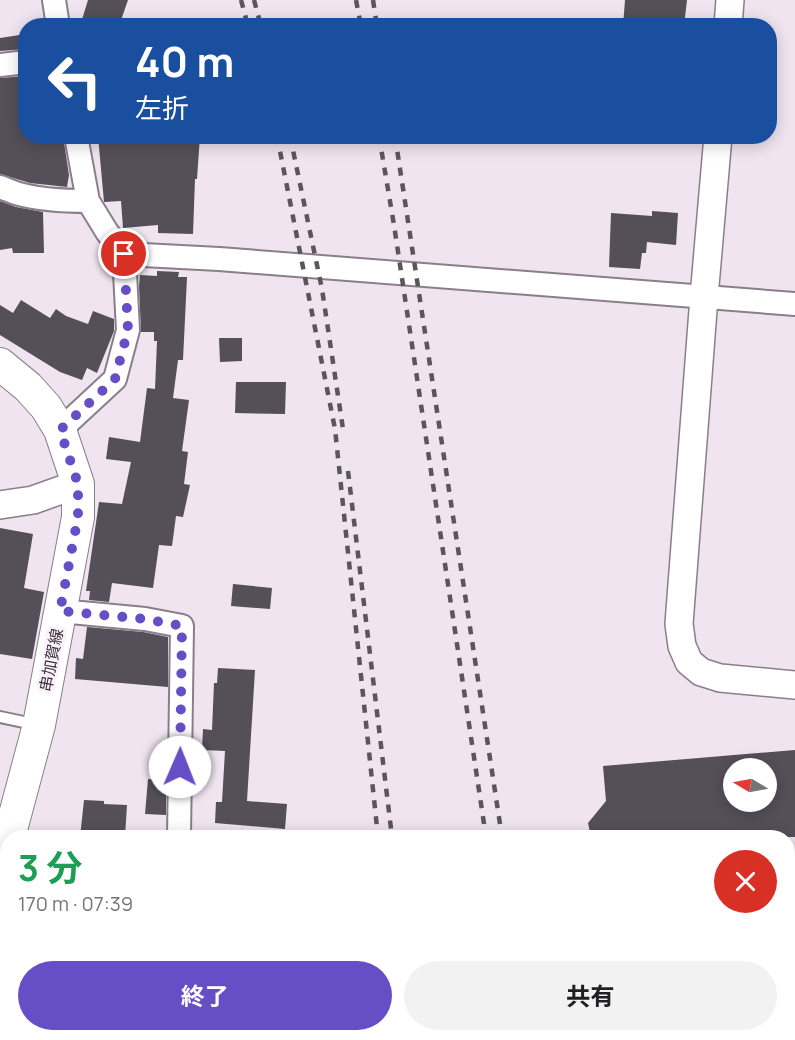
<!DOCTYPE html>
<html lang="ja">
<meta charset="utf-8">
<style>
:root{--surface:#fff;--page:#f2f2f2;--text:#202124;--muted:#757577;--accent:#664ec7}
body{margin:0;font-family:Manrope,"Noto Sans JP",sans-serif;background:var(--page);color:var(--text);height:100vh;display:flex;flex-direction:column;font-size:22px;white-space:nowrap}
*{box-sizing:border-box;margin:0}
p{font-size:20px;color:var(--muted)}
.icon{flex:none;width:33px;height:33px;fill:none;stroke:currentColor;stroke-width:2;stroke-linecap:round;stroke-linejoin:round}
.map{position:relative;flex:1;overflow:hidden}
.panel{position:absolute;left:0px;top:830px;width:795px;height:212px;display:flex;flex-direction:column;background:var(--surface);border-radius:24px 24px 0 0;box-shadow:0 3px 15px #0003}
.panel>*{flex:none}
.banner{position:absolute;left:18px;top:18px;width:759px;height:126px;border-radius:24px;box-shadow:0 3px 15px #0003;background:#1a4fa0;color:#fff;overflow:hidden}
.needle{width:39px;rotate:280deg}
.fabs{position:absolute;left:723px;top:758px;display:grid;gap:12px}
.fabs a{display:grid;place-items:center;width:54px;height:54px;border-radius:50%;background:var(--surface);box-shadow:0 3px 15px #0003;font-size:30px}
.pin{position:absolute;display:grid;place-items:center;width:51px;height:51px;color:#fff;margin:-26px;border:3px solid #fff;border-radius:50%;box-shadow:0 2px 6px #0007}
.me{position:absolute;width:66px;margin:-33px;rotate:1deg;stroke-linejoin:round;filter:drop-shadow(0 0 4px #0008)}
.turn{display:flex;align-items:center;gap:21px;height:126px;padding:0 18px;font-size:27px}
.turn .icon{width:78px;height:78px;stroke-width:2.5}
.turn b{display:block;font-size:42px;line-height:51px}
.round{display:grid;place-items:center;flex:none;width:63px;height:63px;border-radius:32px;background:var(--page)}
.head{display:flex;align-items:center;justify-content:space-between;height:102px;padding:0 18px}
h1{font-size:36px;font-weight:700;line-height:45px;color:#1e9e55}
.action{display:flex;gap:12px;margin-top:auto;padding:12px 18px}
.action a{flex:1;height:69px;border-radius:36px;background:var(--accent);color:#fff;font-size:24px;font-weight:700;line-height:69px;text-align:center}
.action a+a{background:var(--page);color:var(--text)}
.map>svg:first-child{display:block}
.building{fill:#554f5a;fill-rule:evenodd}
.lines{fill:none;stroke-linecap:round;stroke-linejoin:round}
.service-casing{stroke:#897f8a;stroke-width:14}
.minor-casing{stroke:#897f8a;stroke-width:26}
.tertiary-casing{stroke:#897f8a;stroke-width:30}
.secondary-casing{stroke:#897f8a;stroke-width:34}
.service{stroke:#fff;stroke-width:10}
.minor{stroke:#fff;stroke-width:22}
.tertiary{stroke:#fff;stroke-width:27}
.secondary{stroke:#fff;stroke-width:32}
.rail{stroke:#5c555c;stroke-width:4.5;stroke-dasharray:8 8;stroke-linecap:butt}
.route{stroke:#664ec7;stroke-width:10;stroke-dasharray:0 18}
.labels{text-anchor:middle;stroke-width:6;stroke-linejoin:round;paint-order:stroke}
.street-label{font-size:16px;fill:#383338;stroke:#fcf1fd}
</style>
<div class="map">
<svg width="795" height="1040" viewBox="0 0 795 1040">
<rect width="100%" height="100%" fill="#efe4f0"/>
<path class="building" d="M88,0H128L119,26H80Z
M625,0H687L684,26H623Z
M26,34V49L0,51V38Z
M26,76V136H63L69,175L67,187L30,183L0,174V78Z
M98,136H200L197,179H195L193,234L158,233V225L123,228L121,201L104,202Z
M0,201L16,207L43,212L44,253H13L12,248L0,250Z
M652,211L678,213L676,245L647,242L646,253H642L640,269L609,267L611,213L652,216Z
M157,271L179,272L178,277H187L183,360H178L173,398L189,400L182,451L188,452L184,484L190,485L183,517L176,516L172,546L159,545L153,588L112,583L109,602L89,600L90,591H86L99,502L122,504L131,462L106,459L109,437L140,442L147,388L155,389L157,341H154V332H141L139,286L140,275L157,276Z
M21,300L50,318L56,309L66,316L88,324L93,311L114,319V331L97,373L87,368L82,380L60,372L0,335V305L13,313Z
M219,338H242V361L220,362Z
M236,382H286L285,414L235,413Z
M0,528L33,534L24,588L44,592L32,659L0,654Z
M233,584L272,588L270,609L231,606Z
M87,627L143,632L168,637V687L75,679L76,658L83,659Z
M218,668L255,670L247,801L287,804L285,829L215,823L216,802H222L225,751L202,750L203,729L212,730L214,683H217Z
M795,750V837H591L588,823L606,801L603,766ZM734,768H766V801H734Z
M148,779L166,780V815L145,814Z
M84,800L104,801V804L127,805L125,837H80Z"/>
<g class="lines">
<g class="service-casing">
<path id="service" d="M0,717L38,725"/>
</g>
<g class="minor-casing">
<path id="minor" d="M54,0L58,26
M0,65L26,62
M0,187C6,189 12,192 19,194C41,200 65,201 88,201
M124,254L219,259L795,304
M60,430L115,379L128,330L124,254L107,232L88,201L76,136
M60,611L145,619L182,626L179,837
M176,1040V1034"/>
</g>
<g class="tertiary-casing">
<path id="tertiary" d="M728,26L730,0
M718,136L704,297L679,624L682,646L689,662L701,672L720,678L795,685
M0,505L33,500L78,484"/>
</g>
<g class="secondary-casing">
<path id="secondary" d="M0,364L28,387L46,407L60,430L78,484V517L39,725L9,837
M0,867L8,843"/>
</g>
<use href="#service" class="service"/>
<use href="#minor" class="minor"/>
<use href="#tertiary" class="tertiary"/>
<use href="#secondary" class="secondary"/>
<path class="rail" d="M241,0L248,26
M254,0L261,26
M356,0L361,26
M373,0L377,26
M277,136L335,429L378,837
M290,136L322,289L343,429
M379,136L394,225L486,837
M395,136L502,837
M348,471L392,837
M400,1034L401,1040
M414,1034V1040
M516,1034L517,1040
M532,1034L533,1040"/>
</g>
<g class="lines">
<path class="route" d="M124,254L128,330L115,379L60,430L78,484V517L60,611L145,619L182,626L180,767"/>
</g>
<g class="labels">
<g class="street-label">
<text transform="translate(51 660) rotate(-79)" y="6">串加賀線</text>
</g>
</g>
</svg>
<div class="fabs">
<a><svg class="needle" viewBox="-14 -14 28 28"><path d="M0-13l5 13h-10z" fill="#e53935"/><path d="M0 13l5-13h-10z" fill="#757577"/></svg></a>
</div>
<div class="pin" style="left:124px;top:254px;background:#d93025"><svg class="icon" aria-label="arrive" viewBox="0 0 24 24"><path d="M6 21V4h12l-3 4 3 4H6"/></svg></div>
<svg class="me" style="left:180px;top:767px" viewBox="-20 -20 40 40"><circle r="19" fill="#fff"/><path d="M0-13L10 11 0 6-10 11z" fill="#664ec7"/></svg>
<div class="banner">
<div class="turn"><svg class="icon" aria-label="left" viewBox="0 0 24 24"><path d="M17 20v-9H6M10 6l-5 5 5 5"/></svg><div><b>40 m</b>左折</div></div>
</div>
<section class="panel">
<div class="head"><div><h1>3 分</h1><p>170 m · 07:39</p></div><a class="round" style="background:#d93025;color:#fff"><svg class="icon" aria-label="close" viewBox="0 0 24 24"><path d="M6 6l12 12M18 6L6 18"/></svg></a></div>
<div class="action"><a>終了</a><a>共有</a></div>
</section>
</div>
